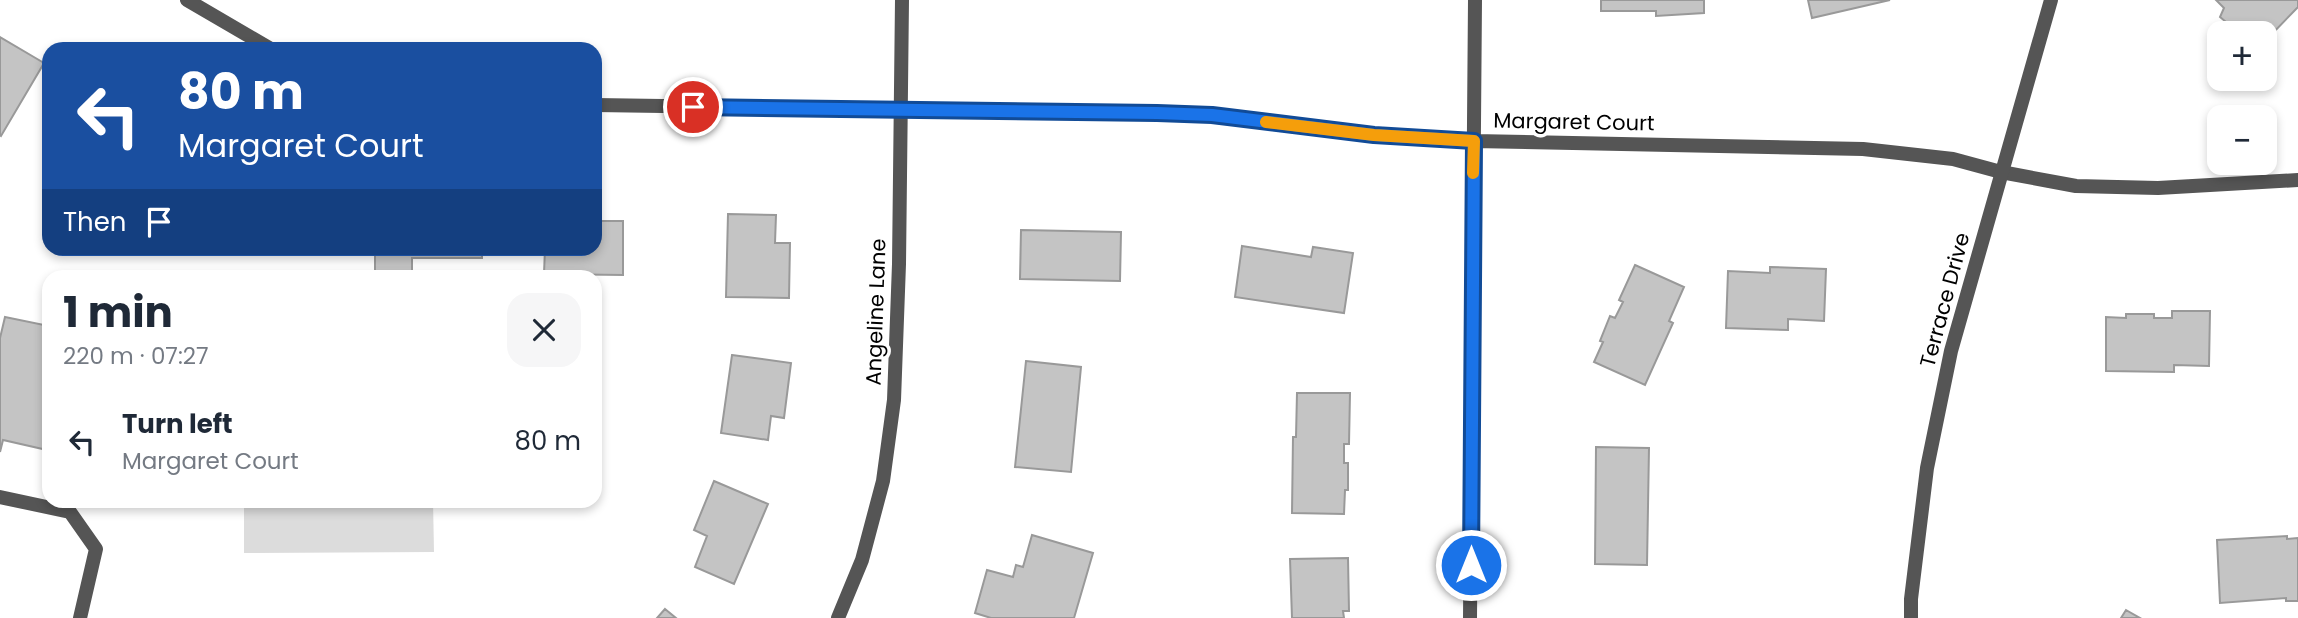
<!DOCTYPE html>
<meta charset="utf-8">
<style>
:root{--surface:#fff;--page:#f6f6f7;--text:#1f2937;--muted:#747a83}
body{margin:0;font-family:Poppins,sans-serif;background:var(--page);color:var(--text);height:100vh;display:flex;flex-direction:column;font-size:26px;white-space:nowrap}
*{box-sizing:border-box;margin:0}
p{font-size:23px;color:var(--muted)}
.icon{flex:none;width:38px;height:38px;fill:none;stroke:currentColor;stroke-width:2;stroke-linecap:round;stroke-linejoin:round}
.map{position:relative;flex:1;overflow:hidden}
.drawer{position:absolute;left:42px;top:270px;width:560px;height:238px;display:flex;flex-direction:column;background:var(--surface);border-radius:21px;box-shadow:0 4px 10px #0003}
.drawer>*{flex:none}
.top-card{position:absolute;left:42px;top:42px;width:560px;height:214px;border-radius:21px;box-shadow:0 4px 10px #0003;background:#1a4fa0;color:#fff;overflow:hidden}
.tools{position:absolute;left:2207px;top:21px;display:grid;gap:14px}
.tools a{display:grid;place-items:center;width:70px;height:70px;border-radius:14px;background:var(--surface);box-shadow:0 4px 10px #0003;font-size:35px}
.pin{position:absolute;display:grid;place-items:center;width:60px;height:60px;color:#fff;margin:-30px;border:4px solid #fff;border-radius:50%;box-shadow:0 2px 7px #0007}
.me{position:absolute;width:77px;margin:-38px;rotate:0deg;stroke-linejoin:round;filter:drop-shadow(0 0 5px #0008)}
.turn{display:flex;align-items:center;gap:24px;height:147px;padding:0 21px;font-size:32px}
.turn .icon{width:91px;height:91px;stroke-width:2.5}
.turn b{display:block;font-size:49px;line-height:60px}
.then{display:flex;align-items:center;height:66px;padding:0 21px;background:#0003;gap:14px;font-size:26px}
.round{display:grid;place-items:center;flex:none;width:74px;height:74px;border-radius:21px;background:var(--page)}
.overview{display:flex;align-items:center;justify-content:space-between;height:119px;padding:0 21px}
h1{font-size:42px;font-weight:700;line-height:52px}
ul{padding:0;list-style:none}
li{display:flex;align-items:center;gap:21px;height:105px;padding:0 21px}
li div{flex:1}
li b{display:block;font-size:26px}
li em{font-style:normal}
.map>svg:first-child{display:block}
.green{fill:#dcdcdc}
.building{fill:#c4c4c4;stroke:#999;stroke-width:2}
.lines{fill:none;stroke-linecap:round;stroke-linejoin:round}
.service{stroke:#555;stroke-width:14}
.minor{stroke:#555;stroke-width:14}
.tertiary{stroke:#555;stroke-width:14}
.route-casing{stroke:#114b97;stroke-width:18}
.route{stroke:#1a73e8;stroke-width:12}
.slow{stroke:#f59e0b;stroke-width:12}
.labels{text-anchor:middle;stroke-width:7;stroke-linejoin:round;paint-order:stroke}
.street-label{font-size:21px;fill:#000;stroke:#fff}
</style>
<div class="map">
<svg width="2298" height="618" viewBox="0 0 2298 618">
<rect width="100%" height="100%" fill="#fff"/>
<path class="green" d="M244,501H433L434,552L244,553Z"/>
<path class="building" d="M1601,0H1704V13L1656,16V11H1601Z
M1808,0H1890L1812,18Z
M2216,0H2298V7L2269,37L2271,38L2264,45V33H2226L2220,28L2226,22L2220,17L2224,8Z
M0,37L44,63L1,136L0,135Z
M728,214L776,215L775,243H790L789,298L726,297Z
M595,221H623V275L544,274L545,248H595Z
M1021,230L1121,232L1120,281L1020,279Z
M1242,246L1311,257L1313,247L1353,253L1344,313L1235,297Z
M375,248H482V258H412V276H375Z
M1635,265L1684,287L1669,321L1673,323L1645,385L1594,362L1603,342L1600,341L1610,316L1615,318L1623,302L1619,300Z
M1770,267L1826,269L1824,321L1788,319V330L1726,328L1728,271L1770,273Z
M2172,311H2210L2209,366L2174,365V372L2106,371V317L2126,318V314H2154V318H2172Z
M5,317L49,326V442L47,450L3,440L0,452V338Z
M732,355L791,363L784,418L771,416L768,440L721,433Z
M1026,361L1081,367L1071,472L1015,467Z
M1297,393H1350L1349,444H1344V463H1348V490H1345L1344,514L1292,513L1293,437H1296Z
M1596,447L1649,448L1647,565L1595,564Z
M714,481L768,504L734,584L695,567L707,536L694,530Z
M1032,535L1093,553L1074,618H991L975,613L987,570L1013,577L1016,565L1023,567Z
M2287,536V539L2298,538V601H2286V598L2220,603L2217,540Z
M1348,558L1349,611H1343L1344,618H1292L1290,559Z
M665,609L676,618H657Z
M2126,610L2140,618H2121Z"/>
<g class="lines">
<path class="service" d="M0,497L70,512L96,549L80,618"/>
<path class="minor" d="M187,0L271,49
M595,105L1158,113L1212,115L1374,135L1474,141L1863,149L1953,159L2001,172L2076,186L2158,188L2298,180
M838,618L862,560L883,481L894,400L899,264L902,0
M1470,618L1475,0"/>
<path class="tertiary" d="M1911,618V599L1927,468L1951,351L2051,0"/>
</g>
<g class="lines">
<g class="route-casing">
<path id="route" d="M693,107L1157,113L1212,115L1374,135L1474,141L1471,565"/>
</g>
<use href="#route" class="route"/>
<path class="slow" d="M1266,122L1374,135L1474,141L1473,173"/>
</g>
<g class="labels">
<g class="street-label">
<text transform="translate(1574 122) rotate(1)" y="7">Margaret Court</text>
<text transform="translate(1945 300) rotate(-75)" y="7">Terrace Drive</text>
<text transform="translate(876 312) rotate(-88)" y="7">Angeline Lane</text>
</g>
</g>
</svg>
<div class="tools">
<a>+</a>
<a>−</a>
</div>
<div class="pin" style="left:693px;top:107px;background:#d93025"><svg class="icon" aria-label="arrive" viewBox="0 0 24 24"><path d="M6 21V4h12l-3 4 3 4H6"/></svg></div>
<svg class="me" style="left:1471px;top:565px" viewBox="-20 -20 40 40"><circle r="17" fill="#1a73e8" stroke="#fff" stroke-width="3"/><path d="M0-11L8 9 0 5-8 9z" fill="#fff"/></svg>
<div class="top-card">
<div class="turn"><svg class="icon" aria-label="left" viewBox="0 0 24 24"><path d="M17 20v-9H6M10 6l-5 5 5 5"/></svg><div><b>80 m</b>Margaret Court</div></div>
<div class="then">Then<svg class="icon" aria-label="arrive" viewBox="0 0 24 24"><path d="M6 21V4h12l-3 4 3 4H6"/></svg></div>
</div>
<section class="drawer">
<div class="overview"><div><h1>1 min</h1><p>220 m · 07:27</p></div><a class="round"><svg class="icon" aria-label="close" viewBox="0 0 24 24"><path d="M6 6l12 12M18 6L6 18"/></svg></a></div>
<ul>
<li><svg class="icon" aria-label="left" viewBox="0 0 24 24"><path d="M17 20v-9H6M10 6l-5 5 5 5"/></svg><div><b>Turn left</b><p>Margaret Court</p></div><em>80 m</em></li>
</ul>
</section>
</div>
